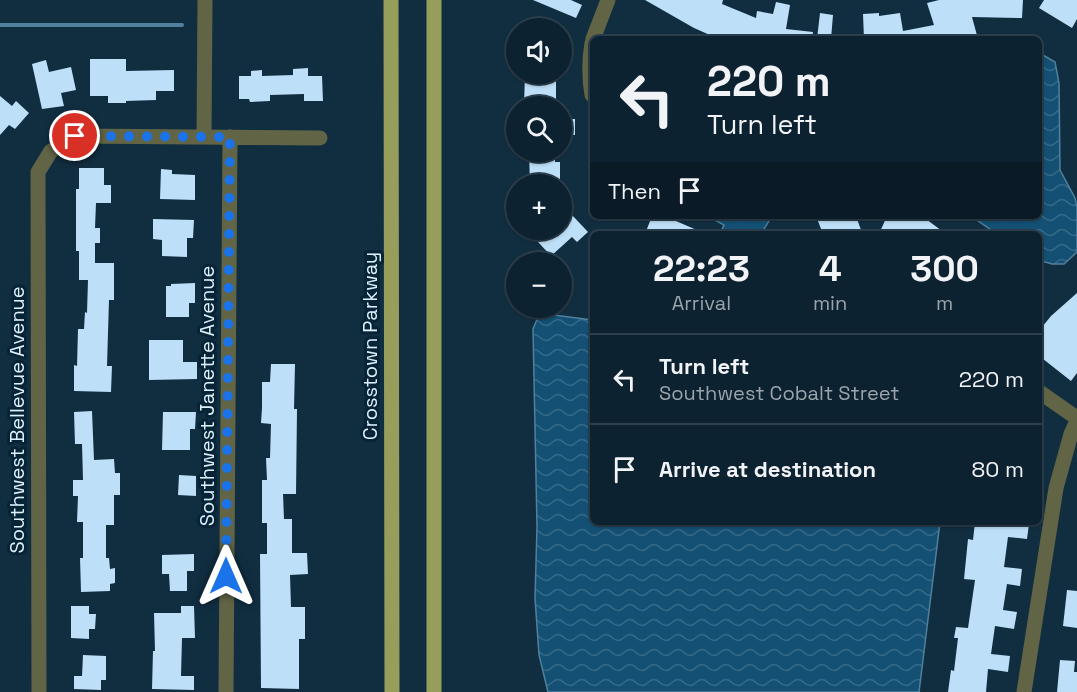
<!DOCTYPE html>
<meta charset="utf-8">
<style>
:root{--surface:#0d2231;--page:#1b2f3d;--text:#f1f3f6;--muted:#9aa4ab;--line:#2d3f4d}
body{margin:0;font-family:"Space Grotesk",sans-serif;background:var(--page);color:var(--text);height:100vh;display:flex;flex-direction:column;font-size:22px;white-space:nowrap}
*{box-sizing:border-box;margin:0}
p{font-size:20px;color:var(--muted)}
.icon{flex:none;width:33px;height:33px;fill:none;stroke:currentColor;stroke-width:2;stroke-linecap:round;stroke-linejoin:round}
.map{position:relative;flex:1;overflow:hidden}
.details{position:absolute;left:590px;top:231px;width:452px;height:294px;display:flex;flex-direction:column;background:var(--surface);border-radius:9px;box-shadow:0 2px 4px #0004,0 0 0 2px var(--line)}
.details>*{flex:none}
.banner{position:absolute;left:590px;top:36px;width:452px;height:183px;border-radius:9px;box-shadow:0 2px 4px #0004,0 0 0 2px var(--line);background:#0d2231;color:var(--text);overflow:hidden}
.controls{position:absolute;left:506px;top:18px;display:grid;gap:12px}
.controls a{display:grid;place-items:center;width:66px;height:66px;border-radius:50%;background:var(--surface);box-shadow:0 2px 4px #0004,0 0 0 2px var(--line);font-size:30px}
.pin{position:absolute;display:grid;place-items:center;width:51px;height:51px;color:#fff;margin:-26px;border:3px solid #fff;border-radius:50%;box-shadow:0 2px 6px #0007}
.me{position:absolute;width:66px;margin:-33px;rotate:0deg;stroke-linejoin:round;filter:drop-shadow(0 0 4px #0008)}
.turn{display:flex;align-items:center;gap:21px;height:126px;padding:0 18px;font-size:27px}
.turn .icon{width:78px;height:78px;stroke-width:2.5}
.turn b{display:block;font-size:42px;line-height:51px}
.then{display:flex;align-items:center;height:57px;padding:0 18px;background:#0003;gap:12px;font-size:22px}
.eta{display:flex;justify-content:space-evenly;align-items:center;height:102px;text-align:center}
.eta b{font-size:36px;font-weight:700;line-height:42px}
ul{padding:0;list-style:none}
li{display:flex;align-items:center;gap:18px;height:90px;padding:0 18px;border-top:2px solid var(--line)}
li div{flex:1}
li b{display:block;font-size:22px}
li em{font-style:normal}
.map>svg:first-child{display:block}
.water{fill:url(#water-waves);stroke:#50809d;stroke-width:1.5}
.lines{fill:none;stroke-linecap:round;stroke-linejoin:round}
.stream{stroke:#50809d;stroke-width:4}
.building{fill:#bddff8}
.minor{stroke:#616545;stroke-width:15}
.major{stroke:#979e5b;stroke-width:15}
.route{stroke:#1a73e8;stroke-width:10;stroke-dasharray:0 18}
.labels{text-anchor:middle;stroke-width:6;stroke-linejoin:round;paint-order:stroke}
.street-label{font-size:20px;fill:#dff0fd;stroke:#062436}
</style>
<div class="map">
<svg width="1077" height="692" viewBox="0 0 1077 692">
<defs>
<pattern id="water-waves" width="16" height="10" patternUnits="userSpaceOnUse" patternTransform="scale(1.5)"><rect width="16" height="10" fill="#135074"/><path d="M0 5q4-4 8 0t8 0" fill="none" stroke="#356a89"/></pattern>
</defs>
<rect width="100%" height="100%" fill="#112e41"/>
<path class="water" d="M1038,54L1043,55L1055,62L1059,83L1060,170L1075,198L1077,207V252L1064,264H1052L1038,260V234H997L971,216H1038Z
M714,216H772L761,234H720L724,225L713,219Z
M546,314L592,320V522H940L919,692H548L539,655L535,598L537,527L533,329L538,317Z"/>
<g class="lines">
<path class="stream" d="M0,25H182"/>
</g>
<path class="building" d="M533,0H571L582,5L576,18Z
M645,0H723L722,4L756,18L757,11L773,14L776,2L790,5L786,29L813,32L812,39H719L694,28Z
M939,0H1023L1022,18L972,17L978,39H864L863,14L879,13V16L900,13L903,31L934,25L927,3Z
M1044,0H1077V19L1072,28L1039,8Z
M820,13L833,15L831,39H817Z
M90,59H126V71L174,70V91H156V100L126,101V103H108V96H90Z
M46,60L49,72L71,67L76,90L61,93L64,106L42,109L32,64Z
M308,68V76H322L323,101H304V94L270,95V101L250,102L249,99H239V76H251V71L262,70V76L293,75V69Z
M525,74L556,75V106H524Z
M0,96L12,106L16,101L29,113L15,129L9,125L0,135Z
M561,119H575V135H561Z
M529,152H555V162H560V184H530Z
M79,168H104V185H111V203H96L95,228H100V243H95V263H114V300H109L107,366H112L111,392L74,391V365L77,366L78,329H84L85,312L87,313L88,280H79V251H76V189H79Z
M161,169L172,170V174L195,175V200L160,199Z
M572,215L588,232L577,242L572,237L551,256L527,230H561V225Z
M652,216H670L669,218L706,234H645Z
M816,216H856L861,230L849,234H823Z
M887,216H922L946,234H879Z
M153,219L194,220L193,238H187V257L162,256V240L153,239Z
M195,283V303H189V317H166V286H171V284Z
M1077,293V373L1071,381L1038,355V332L1051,316Z
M149,340H183V362H197V379L149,380Z
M271,364H295L294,409H297L296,494H283L284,519H292V553H307L308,574L290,575L291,607H305V639H299V689L261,688L260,554H267V523H262V480H267L266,458H270L271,424L261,423L262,408V382H270Z
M92,411L94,460L114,459L115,473H120V495H114V525H106V558H109L110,569L115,568V583L110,584V591L81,592L80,558H83V522H77L78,496H73V480H83L82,444H75L74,412Z
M163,412H196L195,429H190V450H162Z
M179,475L196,476V496L178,495Z
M975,522L1029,524L1027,539L1008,537L1004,567L1022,569L1020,586L1007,584L1003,610L1017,612L1014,629L995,626L991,654L1010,656L1008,672L988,669L986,692H948L951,670L954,671L958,638H954L956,627L968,628L975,580L964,579L968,539L973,540Z
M194,554V571H187V591H170L169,574H162V555Z
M1067,590L1077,591V628L1063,626Z
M71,606H89V614H96L95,629H89V639L71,638Z
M181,606H194L195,638H182L181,676H194V690L152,689L153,651H155L154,613H181Z
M83,655L106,656V680H101V690L74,689V676H82Z
M1060,660L1075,661L1074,672H1077V692H1057Z"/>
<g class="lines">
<path class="minor" d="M593,39L608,0
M592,43C589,61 589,78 592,95
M204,137L205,0
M1038,391L1077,418
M39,692L38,172L51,151L75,136L320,138
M226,692L230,137
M1024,692L1056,488L1071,434L1077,421"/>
<path class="major" d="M391,0L392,692
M434,0V692"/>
</g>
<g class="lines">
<path class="route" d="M75,136L230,137L226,576"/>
</g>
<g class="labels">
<g class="street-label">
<text transform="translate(370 346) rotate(-90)" y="7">Crosstown Parkway</text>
<text transform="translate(207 396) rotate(-90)" y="7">Southwest Janette Avenue</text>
<text transform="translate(17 420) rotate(-90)" y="7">Southwest Bellevue Avenue</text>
</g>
</g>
</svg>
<div class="controls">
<a><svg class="icon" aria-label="sound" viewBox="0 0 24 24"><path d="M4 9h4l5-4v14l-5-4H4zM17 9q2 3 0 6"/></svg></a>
<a><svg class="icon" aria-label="search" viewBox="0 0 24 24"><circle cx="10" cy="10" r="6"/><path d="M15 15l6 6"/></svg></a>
<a>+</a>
<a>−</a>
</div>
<div class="pin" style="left:75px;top:136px;background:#d93025"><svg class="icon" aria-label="arrive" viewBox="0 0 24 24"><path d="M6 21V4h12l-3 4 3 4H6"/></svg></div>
<svg class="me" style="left:226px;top:576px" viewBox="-20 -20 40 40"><path d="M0-17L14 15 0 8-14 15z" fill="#1a73e8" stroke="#fff" stroke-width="4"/></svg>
<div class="banner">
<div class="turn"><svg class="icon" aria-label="left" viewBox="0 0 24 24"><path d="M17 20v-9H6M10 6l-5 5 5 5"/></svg><div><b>220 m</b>Turn left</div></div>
<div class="then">Then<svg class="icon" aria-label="arrive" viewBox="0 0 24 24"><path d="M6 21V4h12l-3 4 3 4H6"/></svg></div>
</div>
<section class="details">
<div class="eta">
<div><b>22:23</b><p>Arrival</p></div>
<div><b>4</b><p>min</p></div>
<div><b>300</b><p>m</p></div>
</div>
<ul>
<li><svg class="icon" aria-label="left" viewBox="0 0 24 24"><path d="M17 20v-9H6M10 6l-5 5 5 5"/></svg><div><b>Turn left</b><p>Southwest Cobalt Street</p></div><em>220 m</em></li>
<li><svg class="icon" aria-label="arrive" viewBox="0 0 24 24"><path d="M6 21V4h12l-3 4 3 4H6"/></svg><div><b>Arrive at destination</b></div><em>80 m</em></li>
</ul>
</section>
</div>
